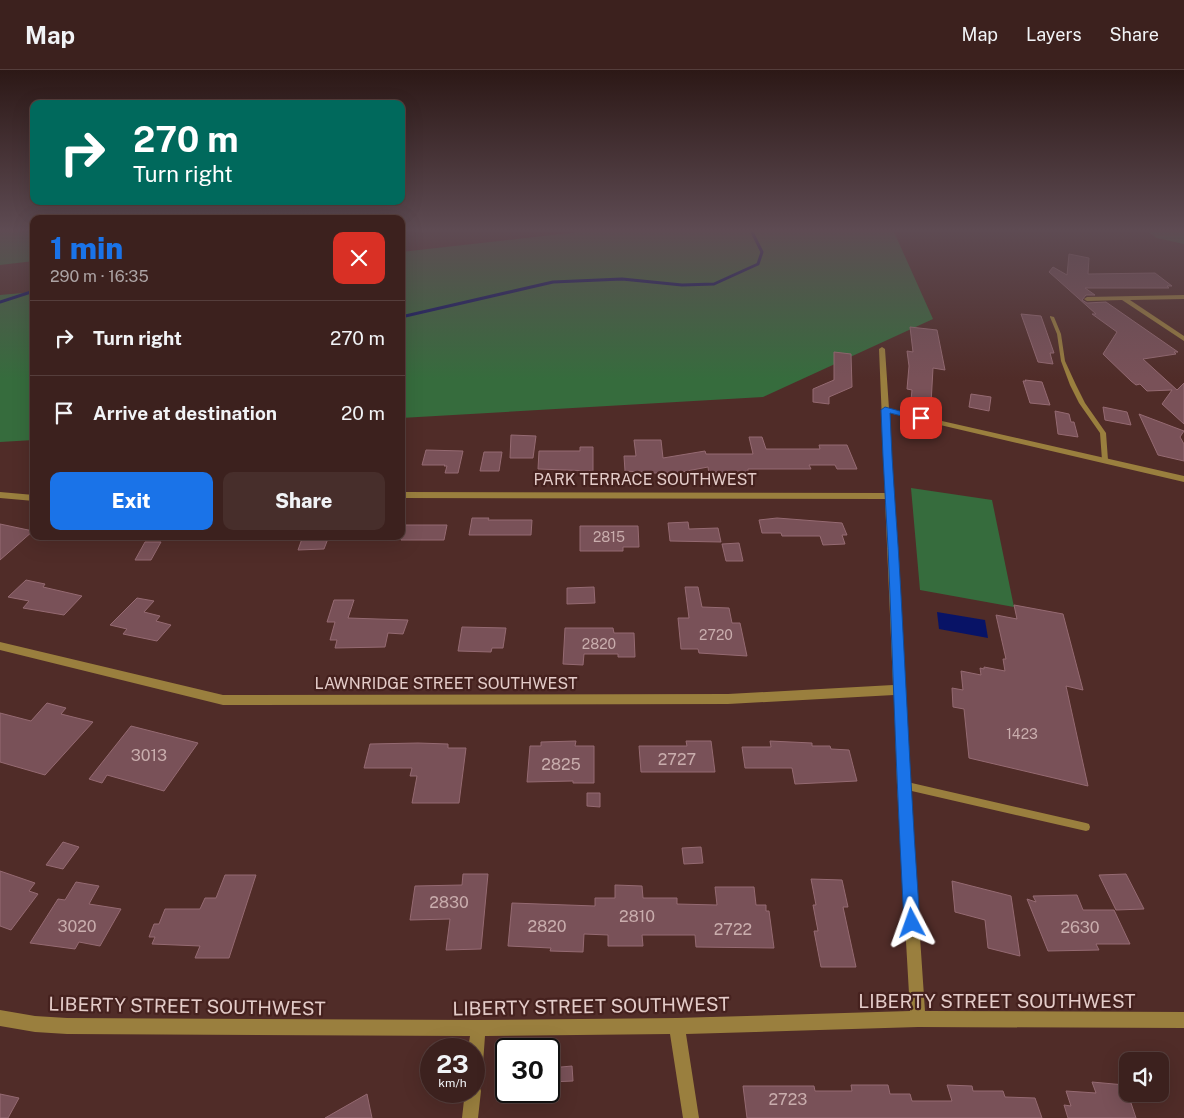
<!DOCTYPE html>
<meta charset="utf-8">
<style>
:root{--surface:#3c211e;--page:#472e2b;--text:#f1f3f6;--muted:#aca3a4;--line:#553e3c;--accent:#1a73e8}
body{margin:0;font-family:"Public Sans",sans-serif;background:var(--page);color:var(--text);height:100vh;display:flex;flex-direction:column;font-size:19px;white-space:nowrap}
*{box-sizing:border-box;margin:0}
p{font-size:16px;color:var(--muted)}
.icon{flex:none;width:28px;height:28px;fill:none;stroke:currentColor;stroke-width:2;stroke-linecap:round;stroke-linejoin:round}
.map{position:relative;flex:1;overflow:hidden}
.side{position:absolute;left:30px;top:145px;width:375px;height:325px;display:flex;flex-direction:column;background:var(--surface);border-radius:10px;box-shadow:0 5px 20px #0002,0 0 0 1px var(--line)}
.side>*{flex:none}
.banner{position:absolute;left:30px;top:30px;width:375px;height:105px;border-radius:10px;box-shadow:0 5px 20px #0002,0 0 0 1px var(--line);background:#00695c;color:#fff;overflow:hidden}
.tools{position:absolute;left:1119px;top:982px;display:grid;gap:10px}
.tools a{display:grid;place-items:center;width:50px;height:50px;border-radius:10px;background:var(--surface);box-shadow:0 5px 20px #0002,0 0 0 1px var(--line);font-size:25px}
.speed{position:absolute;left:420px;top:968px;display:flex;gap:10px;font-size:25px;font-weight:700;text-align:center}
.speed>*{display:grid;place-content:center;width:65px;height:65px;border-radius:50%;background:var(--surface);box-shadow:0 5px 20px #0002,0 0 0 1px var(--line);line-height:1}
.speed small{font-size:12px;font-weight:400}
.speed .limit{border:2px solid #111;border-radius:8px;background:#fff;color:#111}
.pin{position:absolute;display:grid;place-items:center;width:42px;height:42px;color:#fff;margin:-21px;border-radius:10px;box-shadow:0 2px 8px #0006}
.me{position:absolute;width:55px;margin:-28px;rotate:356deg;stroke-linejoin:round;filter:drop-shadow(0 0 4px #0008)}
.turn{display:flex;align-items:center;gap:18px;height:105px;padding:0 20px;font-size:22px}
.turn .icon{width:65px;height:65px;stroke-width:2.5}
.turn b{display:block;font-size:35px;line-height:42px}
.round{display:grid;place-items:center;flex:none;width:52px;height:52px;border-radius:10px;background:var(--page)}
.headline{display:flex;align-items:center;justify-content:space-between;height:85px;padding:0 20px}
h1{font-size:30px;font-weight:800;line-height:38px;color:var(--accent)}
.cta{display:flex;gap:10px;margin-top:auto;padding:10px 20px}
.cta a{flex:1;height:58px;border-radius:10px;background:var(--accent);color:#fff;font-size:20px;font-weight:800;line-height:58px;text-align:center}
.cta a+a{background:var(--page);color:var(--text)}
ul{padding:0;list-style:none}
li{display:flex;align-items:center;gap:15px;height:75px;padding:0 20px;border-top:1px solid var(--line)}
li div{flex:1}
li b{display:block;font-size:19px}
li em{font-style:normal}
header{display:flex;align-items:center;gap:30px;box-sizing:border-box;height:70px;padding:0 25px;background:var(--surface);border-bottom:1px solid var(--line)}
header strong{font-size:24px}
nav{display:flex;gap:28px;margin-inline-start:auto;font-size:18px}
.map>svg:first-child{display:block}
.green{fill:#366c3d}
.water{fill:#081366}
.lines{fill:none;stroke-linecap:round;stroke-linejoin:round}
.stream{stroke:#081366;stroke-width:3}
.building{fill:#795158;stroke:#956a72}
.lane{fill:#9a7f3e;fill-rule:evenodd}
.street{fill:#9a7f3e;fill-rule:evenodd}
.route{fill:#1a73e8;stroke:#114b97}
.labels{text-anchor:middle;stroke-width:4.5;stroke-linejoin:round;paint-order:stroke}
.number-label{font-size:14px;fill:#c9adad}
.street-label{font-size:16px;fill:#e4ccc9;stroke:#45211e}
.near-number-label{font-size:16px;fill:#c9adad}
.near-street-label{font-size:19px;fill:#e4ccc9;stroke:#45211e}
</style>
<header>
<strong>Map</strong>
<nav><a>Map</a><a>Layers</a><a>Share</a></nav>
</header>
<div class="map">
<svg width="1184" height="1048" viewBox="0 0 1184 1048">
<rect width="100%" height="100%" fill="#502c28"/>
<path class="green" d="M0,162H34V191L0,195Z
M579,162H894L933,249L763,327L401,348V182Z
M1148,162H1184V174L1157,168Z
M34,222V370L0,372V225Z
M911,418L992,430L1014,537L920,520Z"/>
<path class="water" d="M937,542L985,550L988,568L939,559Z"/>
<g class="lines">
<path class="stream" d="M0,232L34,221
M401,247L553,212L622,209L682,215L714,214L758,194L762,182L752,162"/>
</g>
<path class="building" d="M1069,184L1089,188L1088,204L1155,203L1172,216H1167L1169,218H1085L1095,225H1086L1082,230L1087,233L1106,232L1178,282H1174L1176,284L1143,289L1177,320L1184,313V354L1162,334L1172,320L1147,321L1140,314L1136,315L1131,311L1103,284L1117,262L1092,244H1096L1049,202L1053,197L1067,205Z
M1021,244L1041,246L1054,283H1050L1053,294L1038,292Z
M910,257L937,260L945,300L933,298L931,334L911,330L912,320L907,319L909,296L907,281L913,282Z
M834,282L851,284L852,317L829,327V334L813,332V319L834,310Z
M1025,310L1042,312L1050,335L1030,333L1023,311H1026Z
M971,324L991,327L989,341L969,337Z
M1103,337L1127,342L1131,355L1105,350Z
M1055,341L1069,344L1071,352H1074L1078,367L1058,364Z
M1139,344L1184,361L1180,367L1184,374V391L1158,385Z
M511,365L536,366L533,388H510Z
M749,367H762L766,379H820L819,375H847L857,399H837L835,395H809L811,399H748V402H739L740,404H709L708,397L671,404L625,401L624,386H636L634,370H661L663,388L705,381L706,384H753Z
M580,377H593V401L538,399L539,381H580Z
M426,380L463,381L458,403H445L447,396H444L445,395H422Z
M484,382H502L499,401H480Z
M472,448H489L488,450H532L531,465H469Z
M777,448L842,453L847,465H842L845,474L823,475L820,466H782L781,463H762L759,450Z
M688,452L689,459L718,458L721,472L670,471L668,453Z
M0,454L33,461L0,490Z
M401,455H447L444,470H401Z
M580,456H638L639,477H623V481H580Z
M303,466H329L324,479L298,480Z
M145,472H161L151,490H135Z
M739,473L743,491H726L722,474Z
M26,510L45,514L43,517L82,526L64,545L23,538L29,531L8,527Z
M594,517L595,533L567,534V518Z
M685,517H698L702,537L729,538L732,553H740L747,586L699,583L698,579H681L678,548H689Z
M137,528L154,531L144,542L160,546L156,551L171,555L157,571L123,564L127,559L110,555Z
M334,530H354L348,548L408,550L403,564L388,563L385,577L335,578L337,570H330L335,552H327Z
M1014,535L1063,544L1083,620L1066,616L1088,716L969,688L964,639L953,637L952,618L963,620L961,601L981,605L980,598L984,599V597L1005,601L1003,589H1006L996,545L1017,549Z
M462,557L506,558L503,578H492L491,582L458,581Z
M565,558H613L614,563H634L635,587H618V584H584L583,595L563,594Z
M47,633L66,638L61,644L93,652L45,705L0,692V643L31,651Z
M131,656L198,673L164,721L107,705L102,713L89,709Z
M576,671L575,676H594V713H573V711L527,712L530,676H541V672Z
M686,671H711L715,702H641L639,676H687Z
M770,671L812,673V676H830L831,679L849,680L857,711L795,714L792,698H745L742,677H771Z
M418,673L448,674V678H466L459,733H412L417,706H410L412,698H364L370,674Z
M587,723H600V737L587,736Z
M63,772L79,777L63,799L46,795Z
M701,777L703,793L684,794L682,778Z
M0,801L35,813L29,821L38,824L11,860L0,856Z
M463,804H488L481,879L446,880L450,849L410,850L415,816L462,815Z
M1126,804L1144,839L1116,840L1099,805Z
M225,805H256L229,888H195L200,876L152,874L155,867H149L154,854H159L165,839H200L205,828H216Z
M811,809L842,810L848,837H843L856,897H821L814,861H818L813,835H816Z
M952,811L1011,826L1020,886L988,878L985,850L955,842Z
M76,812L99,816L89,834L121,839L100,876L79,872L75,879L30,873L58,829L65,830Z
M615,815L642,816L643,828H677V834L717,835L715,817H754L756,835H766V841H769L774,878L696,877L695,865H642L643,876H608V865L584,864L583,882L550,881L551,878L508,876L512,833L595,836V828H615Z
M1077,825L1083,840H1114L1130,874H1096L1099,880L1048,881L1027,829L1036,832L1033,826Z
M572,996L573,1011L550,1012V998Z
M1092,1012L1125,1015L1136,1048H1068L1064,1035L1071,1036L1066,1021L1096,1023Z
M851,1015H888L890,1024H910L912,1031H952L947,1015L972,1016L973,1021H1003L1005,1027L1035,1028L1042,1048H747L743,1016H814L815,1021H852Z
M0,1024L19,1028L8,1048H0Z
M367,1024L372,1048H325Z"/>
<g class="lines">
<path class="lane" d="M1050,246L1054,247L1061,264L1065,291L1076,315L1085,333L1106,363L1108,390L1107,391L1105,392L1102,390L1100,363L1079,333L1070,315L1061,291L1057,264L1050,247Z
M903,711L1086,753L1089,754L1090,757L1089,760L1086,761L903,719L900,718L899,715L900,712Z"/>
<path class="street" d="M1184,225V229L1130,230L1184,266V271L1122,230L1087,231L1084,229L1087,227Z
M882,277L885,279L889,339L1184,406V412L889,343C900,543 911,742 925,941L1184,942V958L918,957L686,964L699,1048H683L670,964L485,966L482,1007L480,1013L476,1014L479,1015L481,1021L478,1048H462L465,1021H474V979H468L470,966L67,964L35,962L0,956V940L35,946L67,948L478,950L677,948L910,941L897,715L894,625L728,634L223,635L0,580V572L223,625L728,624L893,615L885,429L401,428V422L885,423L879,279Z
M0,422L34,425V431L0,428Z"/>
</g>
<linearGradient id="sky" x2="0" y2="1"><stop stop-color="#2c1816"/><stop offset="0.52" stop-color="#5e4b53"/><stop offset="1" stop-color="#5e4b53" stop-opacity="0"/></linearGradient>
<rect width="1184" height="309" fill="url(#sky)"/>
<path class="route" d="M885,337L926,348L921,351L890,343C892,404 898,464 901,525C907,634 912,744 920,853L918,859L912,861L906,859L904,853C898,744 894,634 890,525C888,463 883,401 881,340Z"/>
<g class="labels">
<g class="number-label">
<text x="609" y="472">2815</text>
<text x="716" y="570">2720</text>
<text x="599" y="579">2820</text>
<text x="1022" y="669">1423</text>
</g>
<g class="street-label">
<text x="645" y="415">PARK TERRACE SOUTHWEST</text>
<text x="446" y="619">LAWNRIDGE STREET SOUTHWEST</text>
</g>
<g class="near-number-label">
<text x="149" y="691">3013</text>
<text x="677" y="695">2727</text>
<text x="561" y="700">2825</text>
<text x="449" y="838">2830</text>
<text x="637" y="852">2810</text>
<text x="77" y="862">3020</text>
<text x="547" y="862">2820</text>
<text x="1080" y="863">2630</text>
<text x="733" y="865">2722</text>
<text x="788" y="1035">2723</text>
</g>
<g class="near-street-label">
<text x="997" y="938">LIBERTY STREET SOUTHWEST</text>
<text transform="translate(187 936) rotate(1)" y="7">LIBERTY STREET SOUTHWEST</text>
<text transform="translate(591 936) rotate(-1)" y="7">LIBERTY STREET SOUTHWEST</text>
</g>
</g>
</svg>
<div class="tools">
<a><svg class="icon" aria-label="sound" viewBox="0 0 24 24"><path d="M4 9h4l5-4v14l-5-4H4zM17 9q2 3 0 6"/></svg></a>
</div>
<div class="speed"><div>23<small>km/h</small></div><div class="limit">30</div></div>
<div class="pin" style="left:921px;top:348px;background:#d93025"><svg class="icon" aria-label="arrive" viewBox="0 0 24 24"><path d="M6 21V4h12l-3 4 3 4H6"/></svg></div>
<svg class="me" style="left:912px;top:853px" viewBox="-20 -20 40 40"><path d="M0-17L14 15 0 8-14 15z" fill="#1a73e8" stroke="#fff" stroke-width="4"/></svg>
<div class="banner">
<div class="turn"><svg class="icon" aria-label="right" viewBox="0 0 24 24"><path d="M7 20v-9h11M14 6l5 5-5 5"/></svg><div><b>270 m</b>Turn right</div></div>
</div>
<section class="side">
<div class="headline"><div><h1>1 min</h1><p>290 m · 16:35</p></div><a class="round" style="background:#d93025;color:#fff"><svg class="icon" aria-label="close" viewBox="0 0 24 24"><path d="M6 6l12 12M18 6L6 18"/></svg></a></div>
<ul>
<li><svg class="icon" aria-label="right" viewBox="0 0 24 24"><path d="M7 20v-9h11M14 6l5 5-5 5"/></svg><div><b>Turn right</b></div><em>270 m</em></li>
<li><svg class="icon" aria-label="arrive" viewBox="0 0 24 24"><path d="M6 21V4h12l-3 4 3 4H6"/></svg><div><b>Arrive at destination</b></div><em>20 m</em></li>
</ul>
<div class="cta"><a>Exit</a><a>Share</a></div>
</section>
</div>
